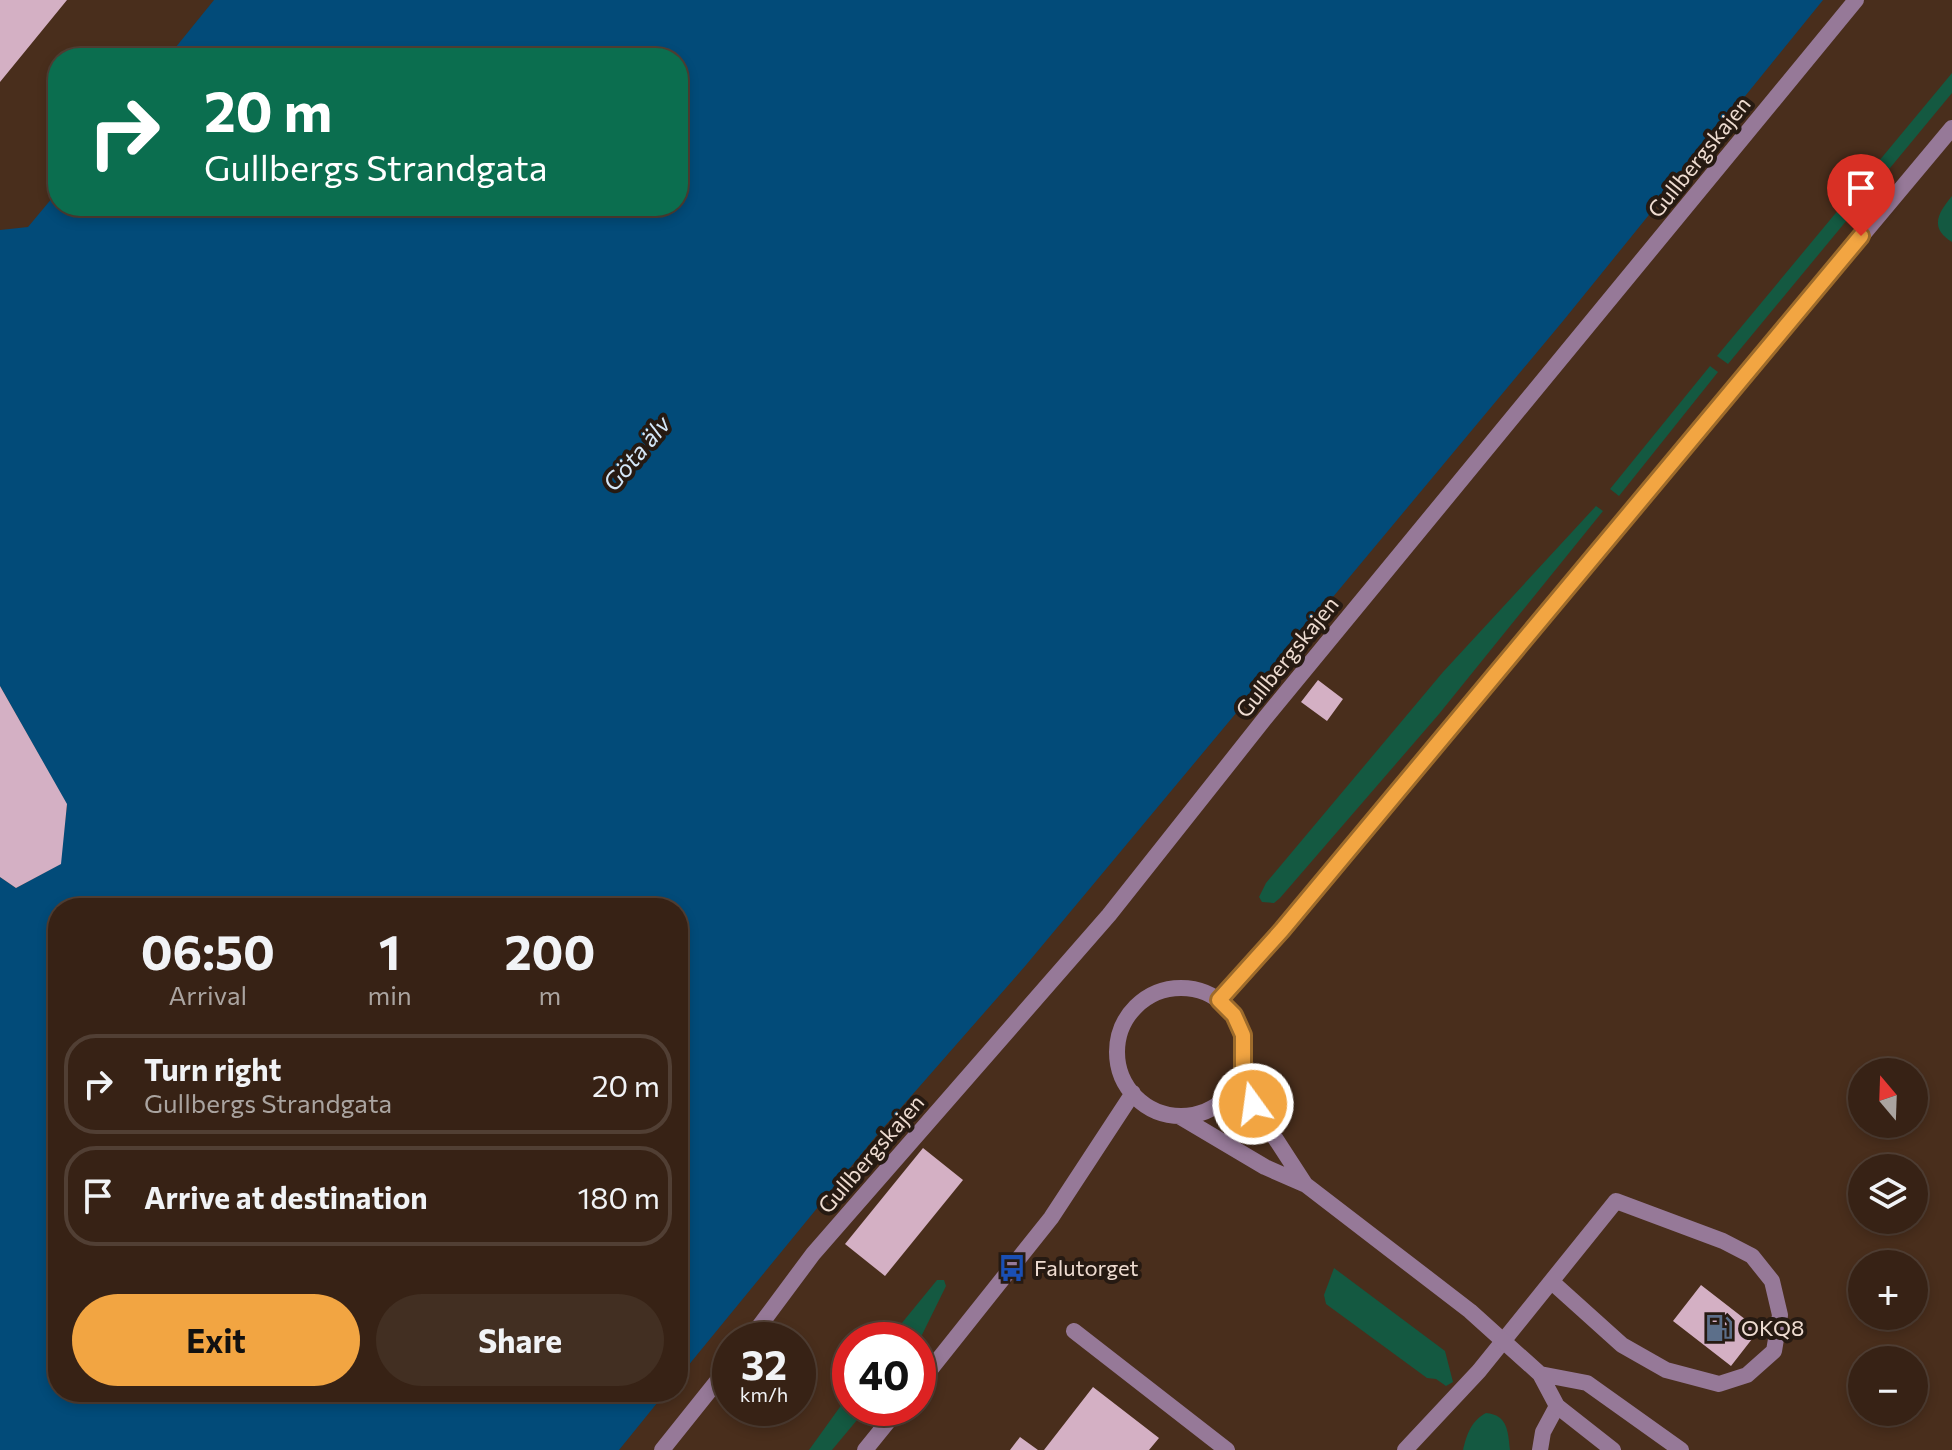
<!DOCTYPE html>
<meta charset="utf-8">
<style>
:root{--surface:#372215;--page:#422f22;--text:#f1f3f6;--muted:#aaa4a0;--line:#513f34;--accent:#f2a542}
body{margin:0;font-family:Commissioner,sans-serif;background:var(--page);color:var(--text);height:100vh;display:flex;flex-direction:column;font-size:30px;white-space:nowrap}
*{box-sizing:border-box;margin:0}
p{font-size:26px;color:var(--muted)}
.icon{flex:none;width:44px;height:44px;fill:none;stroke:currentColor;stroke-width:2;stroke-linecap:round;stroke-linejoin:round}
.map{position:relative;flex:1;overflow:hidden}
.side{position:absolute;left:48px;top:898px;width:640px;height:504px;display:flex;flex-direction:column;background:var(--surface);border-radius:32px;box-shadow:0 4px 12px #0003,0 0 0 2px var(--line)}
.side>*{flex:none}
.hud{position:absolute;left:48px;top:48px;width:640px;height:168px;border-radius:32px;box-shadow:0 4px 12px #0003,0 0 0 2px var(--line);background:#0b6e4f;color:#fff;overflow:hidden}
.needle{width:52px;rotate:341deg}
.tools{position:absolute;left:1848px;top:1058px;display:grid;gap:16px}
.tools a{display:grid;place-items:center;width:80px;height:80px;border-radius:50%;background:var(--surface);box-shadow:0 4px 12px #0003,0 0 0 2px var(--line);font-size:40px}
.speed{position:absolute;left:712px;top:1322px;display:flex;gap:16px;font-size:40px;font-weight:700;text-align:center}
.speed>*{display:grid;place-content:center;width:104px;height:104px;border-radius:50%;background:var(--surface);box-shadow:0 4px 12px #0003,0 0 0 2px var(--line);line-height:1}
.speed small{font-size:20px;font-weight:400}
.speed .limit{border:12px solid #d22;background:#fff;color:#111}
.pin{position:absolute;display:grid;place-items:center;width:68px;height:68px;color:#fff;margin:-82px -34px;border-radius:50% 50% 50% 0;rotate:-45deg;box-shadow:0 0 8px #0007}
.pin .icon{rotate:45deg}
.me{position:absolute;width:88px;margin:-44px;rotate:346deg;stroke-linejoin:round;filter:drop-shadow(0 0 6px #0008)}
.turn{display:flex;align-items:center;gap:28px;height:168px;padding:0 24px;font-size:36px}
.turn .icon{width:104px;height:104px;stroke-width:2.5}
.turn b{display:block;font-size:56px;line-height:68px}
.eta{display:flex;justify-content:space-evenly;align-items:center;height:136px;text-align:center}
.eta b{font-size:48px;font-weight:700;line-height:56px}
.button{display:flex;gap:16px;margin-top:auto;padding:16px 24px}
.button a{flex:1;height:92px;border-radius:48px;background:var(--accent);color:#111;font-size:32px;font-weight:700;line-height:92px;text-align:center}
.button a+a{background:var(--page);color:var(--text)}
ul{padding:0;list-style:none}
li{display:flex;align-items:center;gap:24px;height:100px;margin:0 16px 12px;padding:0 8px;border:4px solid var(--line);border-radius:32px}
li div{flex:1}
li b{display:block;font-size:30px}
li em{font-style:normal}
.map>svg:first-child{display:block}
.green{fill:#145941}
.water{fill:#024b79}
.building{fill:#d4b0c4}
.lines{fill:none;stroke-linecap:round;stroke-linejoin:round}
.service{stroke:#967998;stroke-width:16}
.minor{stroke:#967998;stroke-width:16}
.tertiary{stroke:#967998;stroke-width:16}
.route-casing{stroke:#9d6b2b;stroke-width:20}
.route{stroke:#f2a542;stroke-width:14}
.labels{text-anchor:middle;stroke-width:8;stroke-linejoin:round;paint-order:stroke}
.street-label{font-size:22px;fill:#eedcd1;stroke:#261a12}
.poi-label{font-size:22px;fill:#eedcd1;stroke:#261a12;text-anchor:start}
.water-label{font-size:24px;font-style:italic;fill:#d4e7f8;stroke:#261a12}
</style>
<div class="map">
<svg width="1952" height="1450" viewBox="0 0 1952 1450">
<rect width="100%" height="100%" fill="#492e1c"/>
<path class="green" d="M1952,73V93L1728,364L1717,356Z
M1952,196V242C1929,228 1938,213 1952,196Z
M1710,366L1718,372L1619,496L1610,489Z
M1596,506L1603,511L1439,714L1280,898L1274,903L1262,902L1259,897L1266,883L1443,672Z
M1334,1268L1445,1351L1453,1382L1446,1386L1436,1379L1427,1378L1326,1304L1324,1295Z
M937,1280H944L946,1286L918,1343V1340H888Z
M850,1393V1408H867L832,1450H809Z
M1486,1413C1508,1415 1508,1432 1510,1450H1463C1467,1434 1471,1421 1486,1413Z"/>
<path class="water" d="M214,0H1823L1563,321L1026,965L877,1135L678,1378V908H58V1392H666L619,1450H0V877L16,888L60,864L67,805L0,686V230L28,227L58,191V206H678V58H167Z"/>
<path class="building" d="M0,0H67L0,82Z
M1318,680L1343,699L1327,721L1301,702Z
M0,686L67,804L61,864L16,888L0,877Z
M923,1148L963,1180L885,1276L845,1244Z
M1701,1285L1759,1330L1731,1366L1673,1321Z
M1093,1387L1159,1438L1149,1450H1044Z
M1020,1437L1038,1450H1010Z"/>
<g class="lines">
<path class="service" d="M1074,1331L1227,1450
M749,1340L813,1254L1109,915L1266,717L1856,0
M662,1450L730,1365
M1405,1450L1479,1371L1616,1201L1723,1241L1752,1256L1772,1281L1780,1315L1774,1351L1747,1375L1719,1384L1666,1370L1622,1345L1552,1282
M1540,1450L1543,1432L1557,1406"/>
<path class="minor" d="M1219,1000L1261,954L1952,128"/>
<path class="tertiary" d="M1117 1052a64 64 0 1 1 128 0a64 64 0 1 1-128 0Z
M1243,1067L1253,1104L1305,1184
M1179,1116L1265,1167L1306,1185L1470,1311L1540,1374L1557,1406L1613,1450
M1540,1374L1587,1383L1681,1450
M918,1385L1051,1218L1133,1093
M865,1450L899,1408"/>
</g>
<g class="lines">
<g class="route-casing">
<path id="route" d="M1253,1104L1243,1067V1035L1234,1015L1219,1000L1282,930L1861,236"/>
</g>
<use href="#route" class="route"/>
</g>
<defs>
<g id="bus-bare" transform="scale(2.16)"><path d="M-5-6H5V4H4V6H2V4H-2V6H-4V4H-5ZM-3.5-4V0h7V-4ZM-3.5 1.2v1.5H-2V1.2ZM2 1.2v1.5H3.5V1.2Z" fill="#1a4fb4" stroke="#261a12" stroke-width="2.5" paint-order="stroke"/></g>
<g id="fuel-bare" transform="scale(2.16)"><path d="M-5.5-6h7V0h2V4h1.3V-2.5L3-4.5l.8-.8L6-3V5H2.5V1h-1V6h-7ZM-4.2-4.7v3.2H.2V-4.7Z" fill="#5c6f8a" stroke="#261a12" stroke-width="2.5" paint-order="stroke"/></g>
</defs>
<g fill-rule="evenodd">
<use href="#bus-bare" x="1012" y="1268"/>
<use href="#fuel-bare" x="1719" y="1328"/>
</g>
<g class="labels">
<g class="street-label">
<text transform="translate(1699 157) rotate(-51)" y="8">Gullbergskajen</text>
<text transform="translate(1287 657) rotate(-51)" y="8">Gullbergskajen</text>
<text transform="translate(871 1154) rotate(-49)" y="8">Gullbergskajen</text>
</g>
<g class="poi-label">
<text x="1034" y="1276">Falutorget</text>
<text x="1741" y="1336">OKQ8</text>
</g>
<g class="water-label">
<text transform="translate(637 454) rotate(-50)" y="8">Göta älv</text>
</g>
</g>
</svg>
<div class="tools">
<a><svg class="needle" viewBox="-14 -14 28 28"><path d="M0-13l5 13h-10z" fill="#e53935"/><path d="M0 13l5-13h-10z" fill="#aaa4a0"/></svg></a>
<a><svg class="icon" aria-label="layers" viewBox="0 0 24 24"><path d="M12 4l9 5-9 5-9-5zM3 14l9 5 9-5"/></svg></a>
<a>+</a>
<a>−</a>
</div>
<div class="speed"><div>32<small>km/h</small></div><div class="limit">40</div></div>
<div class="pin" style="left:1861px;top:236px;background:#d93025"><svg class="icon" aria-label="arrive" viewBox="0 0 24 24"><path d="M6 21V4h12l-3 4 3 4H6"/></svg></div>
<svg class="me" style="left:1253px;top:1104px" viewBox="-20 -20 40 40"><circle r="17" fill="#f2a542" stroke="#fff" stroke-width="3"/><path d="M0-11L8 9 0 5-8 9z" fill="#fff"/></svg>
<div class="hud">
<div class="turn"><svg class="icon" aria-label="right" viewBox="0 0 24 24"><path d="M7 20v-9h11M14 6l5 5-5 5"/></svg><div><b>20 m</b>Gullbergs Strandgata</div></div>
</div>
<section class="side">
<div class="eta">
<div><b>06:50</b><p>Arrival</p></div>
<div><b>1</b><p>min</p></div>
<div><b>200</b><p>m</p></div>
</div>
<ul>
<li><svg class="icon" aria-label="right" viewBox="0 0 24 24"><path d="M7 20v-9h11M14 6l5 5-5 5"/></svg><div><b>Turn right</b><p>Gullbergs Strandgata</p></div><em>20 m</em></li>
<li><svg class="icon" aria-label="arrive" viewBox="0 0 24 24"><path d="M6 21V4h12l-3 4 3 4H6"/></svg><div><b>Arrive at destination</b></div><em>180 m</em></li>
</ul>
<div class="button"><a>Exit</a><a>Share</a></div>
</section>
</div>
